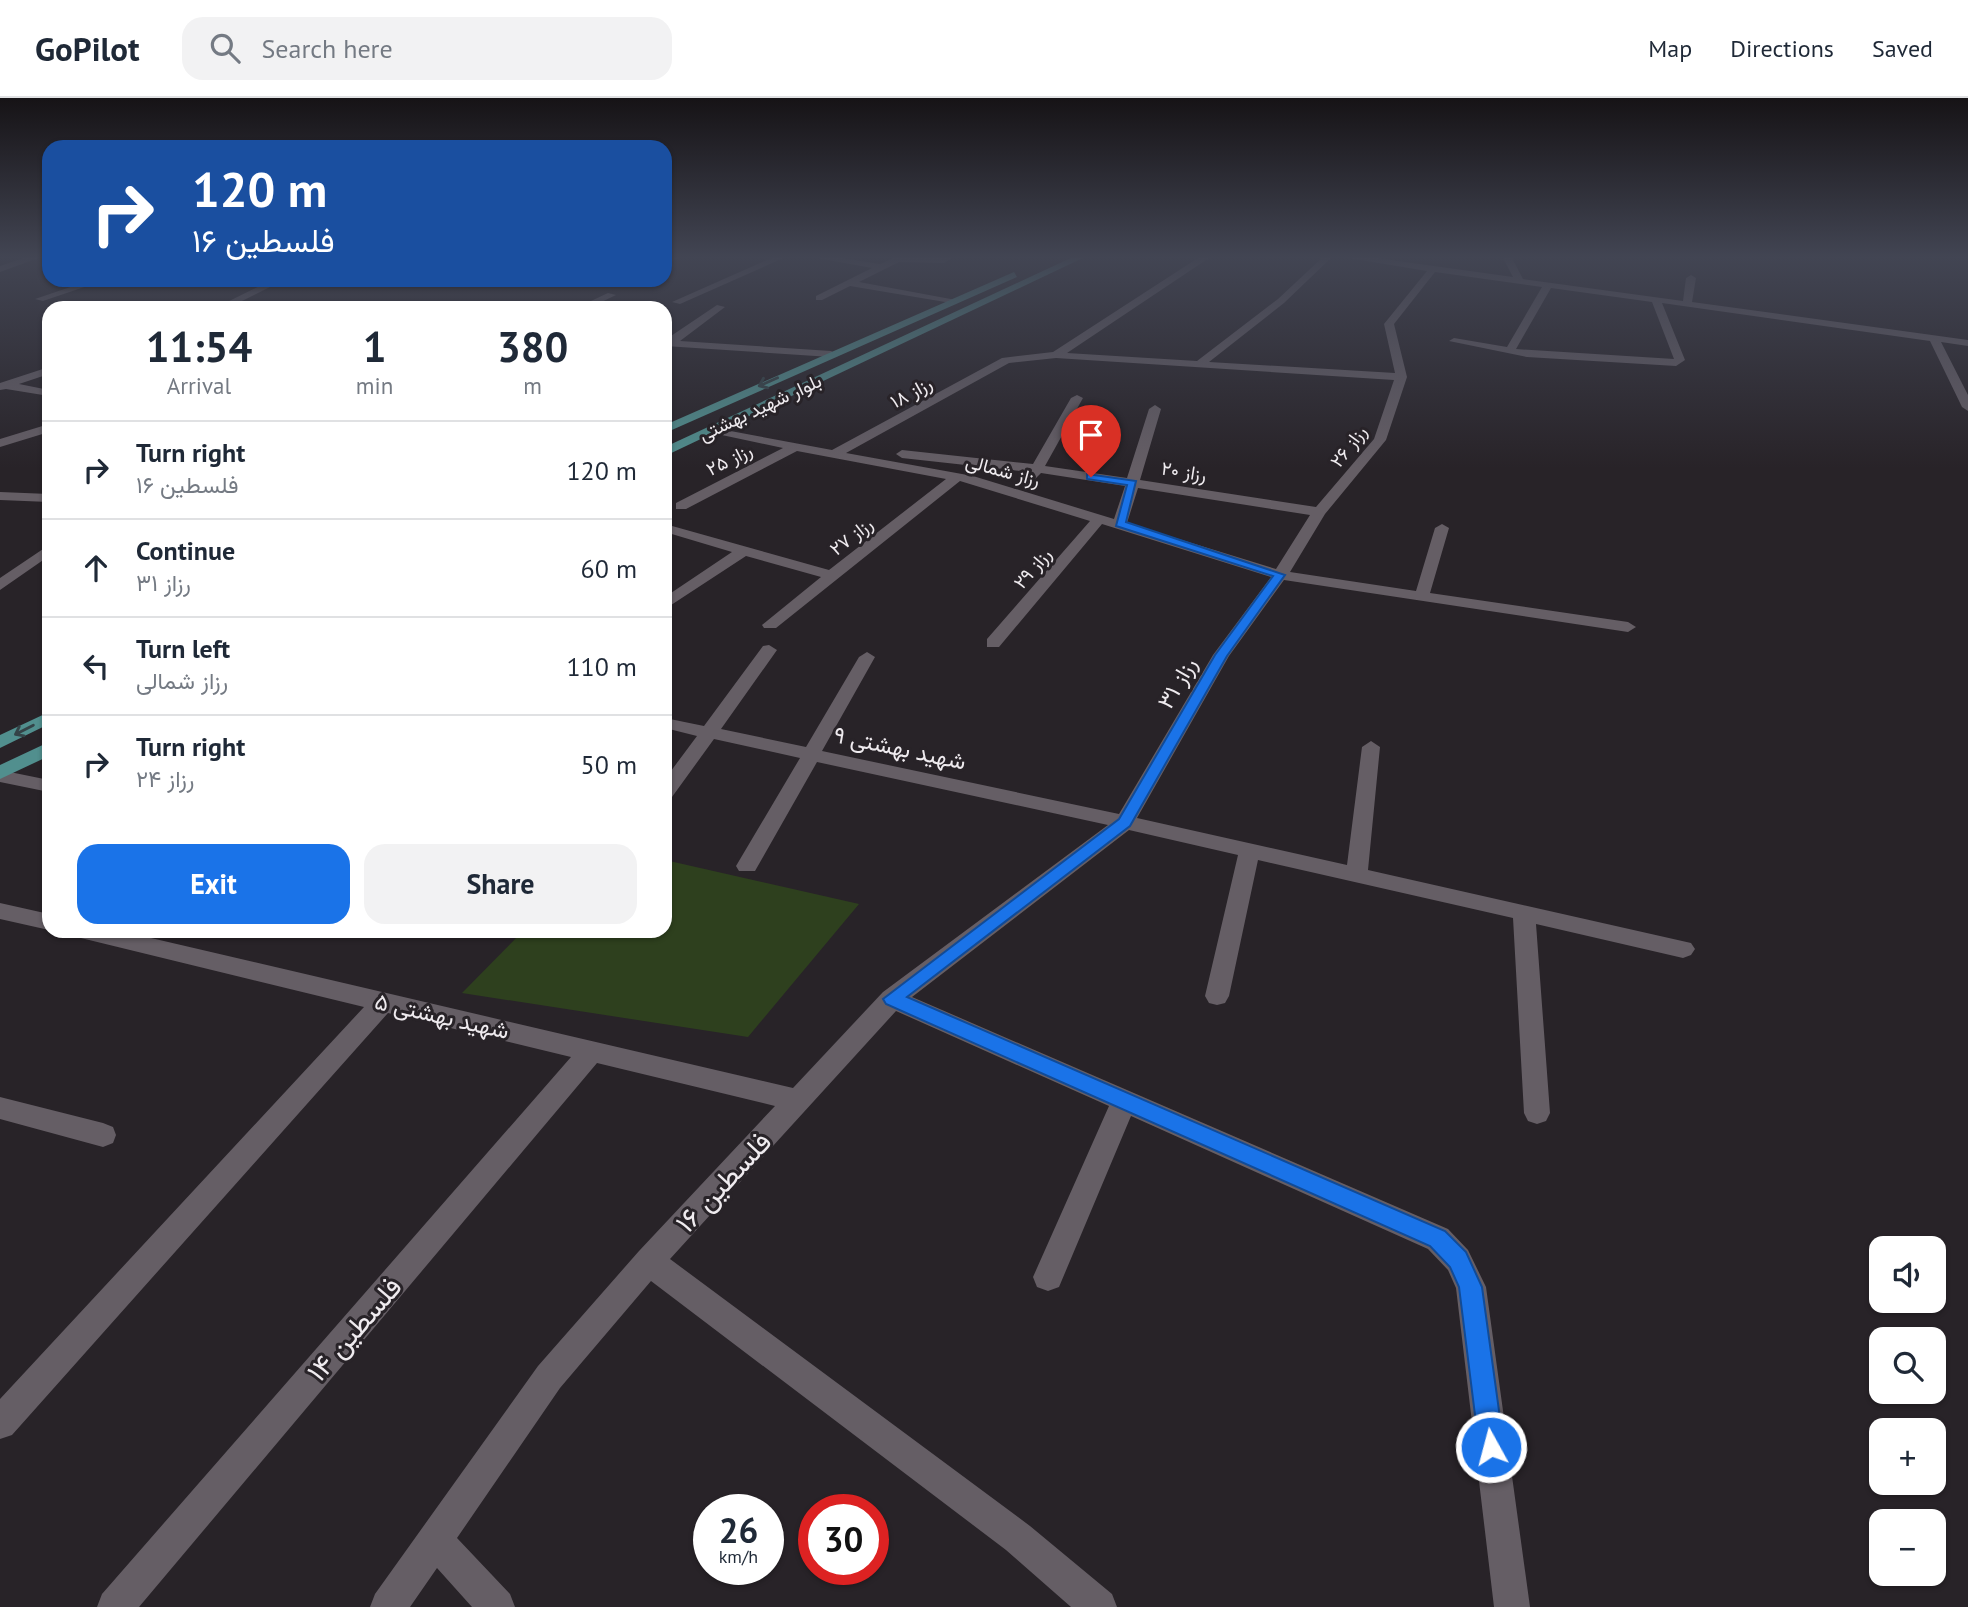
<!DOCTYPE html>
<meta charset="utf-8">
<style>
:root{--surface:#fff;--page:#f2f2f3;--text:#1f2937;--muted:#747a83;--line:#e0e1e3;--accent:#1a73e8}
body{margin:0;font-family:"PT Sans",Vazirmatn,sans-serif;background:var(--page);color:var(--text);height:100vh;display:flex;flex-direction:column;font-size:26px;white-space:nowrap}
*{box-sizing:border-box;margin:0}
p{font-size:23px;color:var(--muted)}
.icon{flex:none;width:38px;height:38px;fill:none;stroke:currentColor;stroke-width:2;stroke-linecap:round;stroke-linejoin:round}
.map{position:relative;flex:1;overflow:hidden}
.drawer{position:absolute;left:42px;top:203px;width:630px;height:637px;display:flex;flex-direction:column;background:var(--surface);border-radius:21px;box-shadow:0 2px 5px #0004}
.drawer>*{flex:none}
.banner{position:absolute;left:42px;top:42px;width:630px;height:147px;border-radius:21px;box-shadow:0 2px 5px #0004;background:#1a4fa0;color:#fff;overflow:hidden}
.buttons{position:absolute;left:1869px;top:1138px;display:grid;gap:14px}
.buttons a{display:grid;place-items:center;width:77px;height:77px;border-radius:14px;background:var(--surface);box-shadow:0 2px 5px #0004;font-size:35px}
.speed{position:absolute;left:693px;top:1396px;display:flex;gap:14px;font-size:35px;font-weight:700;text-align:center}
.speed>*{display:grid;place-content:center;width:91px;height:91px;border-radius:50%;background:var(--surface);box-shadow:0 2px 5px #0004;line-height:1}
.speed small{font-size:18px;font-weight:400}
.speed .limit{border:10px solid #d22;background:#fff;color:#111}
.pin{position:absolute;display:grid;place-items:center;width:60px;height:60px;color:#fff;margin:-72px -30px;border-radius:50% 50% 50% 0;rotate:-45deg;box-shadow:0 0 7px #0007}
.pin .icon{rotate:45deg}
.me{position:absolute;width:77px;margin:-38px;rotate:353deg;stroke-linejoin:round;filter:drop-shadow(0 0 5px #0008)}
.turn{display:flex;align-items:center;gap:24px;height:147px;padding:0 35px;font-size:32px}
.turn .icon{width:91px;height:91px;stroke-width:2.5}
.turn b{display:block;font-size:49px;line-height:60px}
.eta{display:flex;justify-content:space-evenly;align-items:center;height:119px;text-align:center}
.eta b{font-size:42px;font-weight:700;line-height:49px}
.primary-button{display:flex;gap:14px;margin-top:auto;padding:14px 35px}
.primary-button a{flex:1;height:80px;border-radius:21px;background:var(--accent);color:#fff;font-size:28px;font-weight:700;line-height:80px;text-align:center}
.primary-button a+a{background:var(--page);color:var(--text)}
ul{padding:0;list-style:none}
li{display:flex;align-items:center;gap:21px;height:98px;padding:0 35px;border-top:2px solid var(--line)}
li div{flex:1}
li b{display:block;font-size:26px}
li em{font-style:normal}
header{display:flex;align-items:center;gap:42px;box-sizing:border-box;height:98px;padding:0 35px;background:var(--surface);border-bottom:2px solid var(--line)}
header strong{font-size:33px}
nav{display:flex;gap:38px;margin-inline-start:auto;font-size:24px}
.search{width:490px;height:63px;background:var(--page);display:flex;align-items:center;gap:18px;box-sizing:border-box;padding:0 24px;border-radius:21px;color:var(--muted);font-size:26px}
.map>svg:first-child{display:block}
.green{fill:#2e401e}
.lines{fill:none;stroke-linecap:round;stroke-linejoin:round}
.minor{fill:#655e65;fill-rule:evenodd}
.major{fill:#518f8e;fill-rule:evenodd}
.oneway{stroke:#344347}
.route{fill:#1a73e8;stroke:#114b97;stroke-width:2}
.labels{text-anchor:middle;stroke-width:6;stroke-linejoin:round;paint-order:stroke}
.far-street-label{font-size:19px;fill:#efebef;stroke:#282328}
.street-label{font-size:23px;fill:#efebef;stroke:#282328}
.near-street-label{font-size:28px;fill:#efebef;stroke:#282328}
</style>
<header>
<strong>GoPilot</strong>
<div class="search"><svg class="icon" aria-label="search" viewBox="0 0 24 24"><circle cx="10" cy="10" r="6"/><path d="M15 15l6 6"/></svg>Search here</div>
<nav><a>Map</a><a>Directions</a><a>Saved</a></nav>
</header>
<div class="map">
<svg width="1968" height="1509" viewBox="0 0 1968 1509">
<rect width="100%" height="100%" fill="#282328"/>
<path class="green" d="M665,762L859,806L748,939L462,895L523,833H665Z"/>
<g class="lines">
<path class="minor" d="M30,158H44L0,174V168Z
M681,158L680,160L665,165V159Z
M776,158H788L680,206L672,204Z
M806,158H829L880,166L898,158H955L944,165L899,164L859,184L956,202L951,205L850,188L822,202H816V198L872,170Z
M1201,158H1212L1067,255L1197,263L1278,201L1324,158H1333L1284,205L1209,264L1395,275L1384,226L1427,173L1336,158H1362L1513,179L1502,158H1511L1523,181L1683,203L1686,180L1691,177L1696,180L1692,204L1968,242V248L1941,244L1968,297V313L1962,309L1930,243L1662,205L1685,262L1676,268L1527,259L1449,243L1454,240L1507,249L1542,189L1435,174L1394,226L1407,279L1386,342L1325,416L1290,474L1416,493L1435,430L1442,426L1449,430L1430,495L1628,524L1636,529L1628,534L1284,482L1229,558L1137,720L1347,767L1362,649L1371,643L1380,649L1368,772L1691,845L1695,851L1691,857L1683,860L1536,826L1550,1015L1546,1023L1537,1026L1528,1023L1524,1015L1513,820L1258,762L1229,898L1225,905L1217,907L1209,905L1205,898L1238,757L1129,732L912,899L1448,1131L1468,1152L1486,1189L1530,1509H1494L1456,1190L1448,1172L1428,1151L1131,1018L1059,1189L1048,1193L1037,1189L1033,1179L1109,1008L896,913L670,1161L1030,1428L1112,1496L1117,1509H1071L1006,1452L651,1183L560,1290L457,1440L510,1496L515,1509H472L437,1470L410,1509H370L375,1496L538,1268L639,1153L775,1008L597,965L139,1509H97L102,1496L571,959L388,915L12,1337L0,1341V1301L364,909L85,841L77,839L74,833H121L793,990L883,894L1108,727L817,664L755,773H739L736,768L800,660L714,641L672,699L665,701V681L697,638L665,630V620L704,628L763,548L769,547L777,552L721,631L806,649L859,559L867,554L875,559L822,653L1119,716L1213,557L1271,479L1102,426L999,549H987V541L1090,423L960,383L776,530H764L762,527L821,479L746,458L665,511V499L732,454L665,434V426L829,472L946,381L797,353L686,411H676V405L783,350L703,333L709,329L832,352L1002,260L1053,254ZM1551,190L1652,204L1674,261L1516,251ZM1056,260L1394,282L1374,341L1316,409L1140,382L1161,311L1155,307L1149,311L1127,380L1045,368L1083,300L1077,297L1071,300L1033,366L902,352L896,356L902,360L1029,374L1025,380L1032,384L1041,375L1125,388L1114,421L973,378L846,355L1009,265ZM1138,390L1310,417L1276,471L1127,425Z
M91,182H105L43,203L35,201Z
M272,182H284L228,210H215Z
M608,195L616,197L589,210H576Z
M717,207L725,209L680,243L831,253L836,256L831,259L665,248V242Z
M49,269V276L19,286L49,292V298L6,291L0,292V285Z
M49,326V334L0,349V341Z
M0,394L49,396V404L0,402Z
M49,447V458L0,492V480Z
M0,672L49,682V694L0,684Z
M0,805L49,816V832L0,821Z
M0,999L103,1025L113,1029L116,1037L113,1045L103,1049L0,1021Z"/>
<path class="major" d="M1075,158H1087L665,358V349Z
M1014,174L1017,179L665,335V327Z
M49,614V626L0,650V637Z
M49,644V658L0,681V667Z"/>
</g>
<defs><path id="oneway-shaft" d="M-6 0H5M1.5-3L5.5 0L1.5 3" fill="none" stroke-width="1.6" stroke-linecap="round" stroke-linejoin="round" transform="scale(1.75)"/></defs>
<g class="oneway">
<use href="#oneway-shaft" transform="translate(768 284) rotate(156)"/>
<use href="#oneway-shaft" transform="translate(24 632) rotate(153)"/>
</g>
<linearGradient id="sky" x2="0" y2="1"><stop stop-color="#161316"/><stop offset="0.43" stop-color="#424553"/><stop offset="1" stop-color="#424553" stop-opacity="0"/></linearGradient>
<rect width="1968" height="370" fill="url(#sky)"/>
<path class="route" d="M1087,376L1136,383L1126,424L1285,477L1227,558L1130,728L907,899L1445,1133L1466,1154L1482,1189L1504,1349L1500,1358L1491,1362L1482,1358L1479,1349L1459,1189L1450,1169L1430,1148L886,906L883,901L1119,721L1215,557L1273,478L1116,428L1127,387L1087,381Z"/>
<g class="labels">
<g class="far-street-label">
<text transform="translate(911 294) rotate(-29)" y="7">رزاز ۱۸</text>
<text transform="translate(760 309) rotate(-25)" y="7">بلوار شهید بهشتی</text>
<text transform="translate(1348 348) rotate(-53)" y="7">رزاز ۲۶</text>
<text transform="translate(729 361) rotate(-27)" y="7">رزاز ۲۵</text>
<text transform="translate(1003 372) rotate(15)" y="7">رزاز شمالی</text>
<text transform="translate(1184 373) rotate(9)" y="7">رزاز ۲۰</text>
<text transform="translate(851 438) rotate(-38)" y="7">رزاز ۲۷</text>
<text transform="translate(1032 470) rotate(-50)" y="7">رزاز ۲۹</text>
</g>
<g class="street-label">
<text transform="translate(1177 585) rotate(-60)" y="8">رزاز ۳۱</text>
<text transform="translate(900 650) rotate(12)" y="8">شهید بهشتی ۹</text>
<text transform="translate(442 918) rotate(13)" y="8">شهید بهشتی ۵</text>
</g>
<g class="near-street-label">
<text transform="translate(723 1084) rotate(-47)" y="10">فلسطین ۱۶</text>
<text transform="translate(354 1231) rotate(-49)" y="10">فلسطین ۱۴</text>
</g>
</g>
</svg>
<div class="buttons">
<a><svg class="icon" aria-label="sound" viewBox="0 0 24 24"><path d="M4 9h4l5-4v14l-5-4H4zM17 9q2 3 0 6"/></svg></a>
<a><svg class="icon" aria-label="search" viewBox="0 0 24 24"><circle cx="10" cy="10" r="6"/><path d="M15 15l6 6"/></svg></a>
<a>+</a>
<a>−</a>
</div>
<div class="speed"><div>26<small>km/h</small></div><div class="limit">30</div></div>
<div class="pin" style="left:1091px;top:379px;background:#d93025"><svg class="icon" aria-label="arrive" viewBox="0 0 24 24"><path d="M6 21V4h12l-3 4 3 4H6"/></svg></div>
<svg class="me" style="left:1491px;top:1349px" viewBox="-20 -20 40 40"><circle r="17" fill="#1a73e8" stroke="#fff" stroke-width="3"/><path d="M0-11L8 9 0 5-8 9z" fill="#fff"/></svg>
<div class="banner">
<div class="turn"><svg class="icon" aria-label="right" viewBox="0 0 24 24"><path d="M7 20v-9h11M14 6l5 5-5 5"/></svg><div><b>120 m</b>فلسطین ۱۶</div></div>
</div>
<section class="drawer">
<div class="eta">
<div><b>11:54</b><p>Arrival</p></div>
<div><b>1</b><p>min</p></div>
<div><b>380</b><p>m</p></div>
</div>
<ul>
<li><svg class="icon" aria-label="right" viewBox="0 0 24 24"><path d="M7 20v-9h11M14 6l5 5-5 5"/></svg><div><b>Turn right</b><p>فلسطین ۱۶</p></div><em>120 m</em></li>
<li><svg class="icon" aria-label="ahead" viewBox="0 0 24 24"><path d="M12 20V5M6 11l6-6 6 6"/></svg><div><b>Continue</b><p>رزاز ۳۱</p></div><em>60 m</em></li>
<li><svg class="icon" aria-label="left" viewBox="0 0 24 24"><path d="M17 20v-9H6M10 6l-5 5 5 5"/></svg><div><b>Turn left</b><p>رزاز شمالی</p></div><em>110 m</em></li>
<li><svg class="icon" aria-label="right" viewBox="0 0 24 24"><path d="M7 20v-9h11M14 6l5 5-5 5"/></svg><div><b>Turn right</b><p>رزاز ۲۴</p></div><em>50 m</em></li>
</ul>
<div class="primary-button"><a>Exit</a><a>Share</a></div>
</section>
</div>
